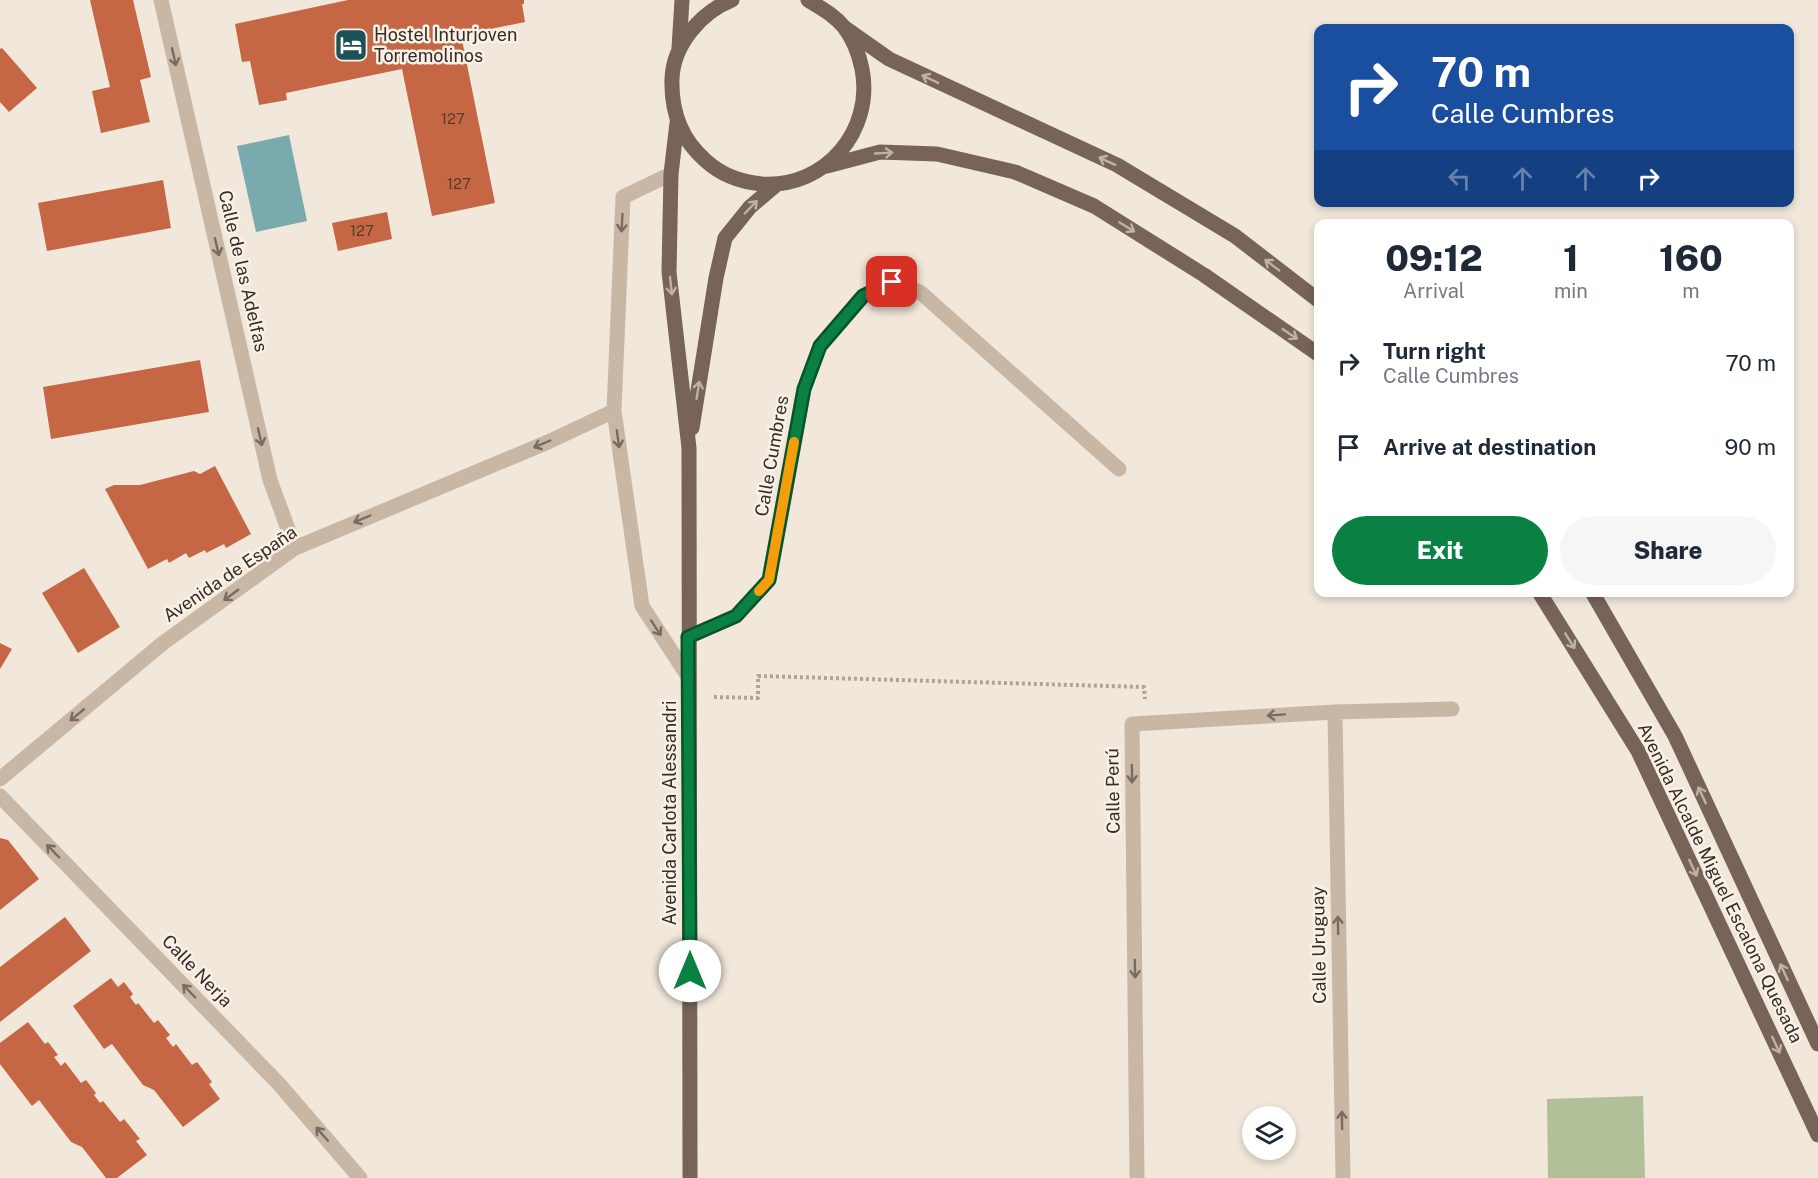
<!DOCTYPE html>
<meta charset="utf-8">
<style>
:root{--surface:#fff;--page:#f6f6f7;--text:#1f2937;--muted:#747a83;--accent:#0b8043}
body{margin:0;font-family:"Public Sans",sans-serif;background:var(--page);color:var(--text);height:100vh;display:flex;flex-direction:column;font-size:22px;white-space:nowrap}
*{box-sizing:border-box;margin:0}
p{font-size:20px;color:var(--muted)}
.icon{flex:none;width:33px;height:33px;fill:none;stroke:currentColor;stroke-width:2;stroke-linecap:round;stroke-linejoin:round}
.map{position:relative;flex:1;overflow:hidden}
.details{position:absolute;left:1314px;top:219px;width:480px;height:378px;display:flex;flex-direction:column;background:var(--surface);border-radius:12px;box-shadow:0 3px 9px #0003}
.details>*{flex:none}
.top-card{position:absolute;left:1314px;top:24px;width:480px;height:183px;border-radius:12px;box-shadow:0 3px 9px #0003;background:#1a4fa0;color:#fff;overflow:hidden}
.controls{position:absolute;left:1242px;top:1106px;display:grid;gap:12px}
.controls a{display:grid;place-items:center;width:54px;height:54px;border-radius:50%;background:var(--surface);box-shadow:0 3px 9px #0003;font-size:30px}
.pin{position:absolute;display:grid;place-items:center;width:51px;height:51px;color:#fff;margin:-26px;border-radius:12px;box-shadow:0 3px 9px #0006}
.me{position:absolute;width:66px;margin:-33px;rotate:0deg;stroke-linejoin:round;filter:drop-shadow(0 0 4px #0008)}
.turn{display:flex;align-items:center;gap:21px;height:126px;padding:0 18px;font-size:27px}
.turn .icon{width:78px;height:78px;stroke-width:2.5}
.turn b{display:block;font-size:42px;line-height:51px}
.lanes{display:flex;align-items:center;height:57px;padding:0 18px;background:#0003;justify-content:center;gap:30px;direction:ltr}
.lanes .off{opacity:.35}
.eta{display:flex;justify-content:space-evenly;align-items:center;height:102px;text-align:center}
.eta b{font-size:36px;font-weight:800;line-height:42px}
.action{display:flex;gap:12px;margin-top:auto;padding:12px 18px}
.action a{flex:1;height:69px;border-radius:36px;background:var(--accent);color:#fff;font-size:24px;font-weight:800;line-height:69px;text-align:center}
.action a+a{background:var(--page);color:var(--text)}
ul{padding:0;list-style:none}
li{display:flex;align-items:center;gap:18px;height:84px;padding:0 18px}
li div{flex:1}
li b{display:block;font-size:22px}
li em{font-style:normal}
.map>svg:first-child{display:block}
.green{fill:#b2c09a}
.water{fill:#79abae}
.building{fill:#c56744}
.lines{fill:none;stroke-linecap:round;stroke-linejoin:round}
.path{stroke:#b5a190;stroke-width:4;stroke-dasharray:3 3;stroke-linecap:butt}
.minor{stroke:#c9b7a6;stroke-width:15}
.major{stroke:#776358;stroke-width:15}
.oneway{stroke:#786b60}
.oneway2{stroke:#beb1a6}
.route-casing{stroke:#07532c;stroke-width:15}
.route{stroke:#0b8043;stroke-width:10}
.slow{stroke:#f59e0b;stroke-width:10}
.labels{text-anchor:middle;stroke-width:5;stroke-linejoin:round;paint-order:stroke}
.number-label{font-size:15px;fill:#593b2e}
.poi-label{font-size:18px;fill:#352c27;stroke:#f9f1e6;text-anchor:start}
.street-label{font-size:18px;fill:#352c27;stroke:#f9f1e6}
</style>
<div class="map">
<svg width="1818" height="1178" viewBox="0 0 1818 1178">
<rect width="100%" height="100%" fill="#f1e7da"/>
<path class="green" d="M1643,1096L1645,1178H1548L1547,1099Z"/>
<path class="water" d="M289,135L307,221L256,232L237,146Z"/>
<path class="building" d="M90,0H133L151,77L140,80L150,122L101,133L92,91L110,87Z
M348,0H524V4H522L525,22L461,35L495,203L432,216L402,69L286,93L287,100L259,105L250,61L242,62L235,24Z
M2,48L37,88L9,112L0,102V49Z
M163,180L171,228L47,251L38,203Z
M387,212L392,239L338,251L332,223Z
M200,360L209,412L51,439L43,387Z
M215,466L251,534L226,548L224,544L206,553L205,550L189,558L186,553L169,563L167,559L148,569L105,489L114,485H140L194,471L200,474Z
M84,568L120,627L78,653L42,593Z
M0,643L12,649L0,669Z
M0,838L8,840L39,879L0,910Z
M65,917L91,951L0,1022V967Z
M111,978L118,987L124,982L133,994L130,997L136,1005L138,1003L154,1023L158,1020L170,1035L166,1038L173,1047L176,1044L192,1065L197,1062L212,1082L209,1084L220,1099L183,1127L154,1090L143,1085L112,1044L104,1049L73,1006Z
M28,1022L45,1044L48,1042L58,1055L54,1057L61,1066L65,1062L81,1083L86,1080L96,1093L94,1095L100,1103L103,1101L120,1122L124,1119L140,1139L136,1141L147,1155L117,1178H106L82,1147L71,1142L39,1100L32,1106L0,1064V1043Z"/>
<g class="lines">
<path class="path" d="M714,697L758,698V676L1144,687L1145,699"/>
<path class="minor" d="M161,0L270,480L295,548
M671,174L623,197L614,411L642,606L689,678
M688,637L736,616L769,580L804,389L820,346L863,296L892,282L920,292L1119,469
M1335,712L1343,1178
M0,779L163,643L295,548L548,442L614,411
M0,796L279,1084L360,1178
M1137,1178L1132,724L1335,712L1452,709"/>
<path class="major" d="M732,0C701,12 673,45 672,79C671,111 681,139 705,160C721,175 740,182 762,184C826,188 874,130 862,69C859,54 853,39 844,27C834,15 821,8 808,0
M845,28L889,59L1117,165L1235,236L1318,300
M679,48L682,0
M677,123L671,174L669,272L689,448L690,1178
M827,166L880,152L937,154L1015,172L1094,206L1204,275L1318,354
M692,428L716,278L725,238L750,207L776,185
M1539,592L1638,751L1818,1135
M1592,592L1675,736L1818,1044"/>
</g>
<defs><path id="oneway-shaft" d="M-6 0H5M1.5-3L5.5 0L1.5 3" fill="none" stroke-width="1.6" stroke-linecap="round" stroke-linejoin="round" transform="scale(1.5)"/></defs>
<g class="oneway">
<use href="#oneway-shaft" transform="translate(174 57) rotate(77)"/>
<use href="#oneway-shaft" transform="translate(622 223) rotate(93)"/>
<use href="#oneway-shaft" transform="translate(217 247) rotate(77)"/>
<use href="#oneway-shaft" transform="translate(260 437) rotate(77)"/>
<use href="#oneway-shaft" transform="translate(618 439) rotate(82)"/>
<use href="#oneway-shaft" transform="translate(542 444) rotate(157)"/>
<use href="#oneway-shaft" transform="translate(362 519) rotate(157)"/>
<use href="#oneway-shaft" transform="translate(231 595) rotate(144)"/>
<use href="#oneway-shaft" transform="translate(656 628) rotate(57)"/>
<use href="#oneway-shaft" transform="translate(77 715) rotate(140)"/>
<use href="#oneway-shaft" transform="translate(1276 715) rotate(176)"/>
<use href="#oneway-shaft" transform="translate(1132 774) rotate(89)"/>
<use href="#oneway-shaft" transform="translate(53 851) rotate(-134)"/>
<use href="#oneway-shaft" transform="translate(1338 925) rotate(-91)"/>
<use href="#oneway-shaft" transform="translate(1135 969) rotate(89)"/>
<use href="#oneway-shaft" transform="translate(189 991) rotate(-134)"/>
<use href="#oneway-shaft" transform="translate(1342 1120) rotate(-91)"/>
<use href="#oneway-shaft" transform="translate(322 1134) rotate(-131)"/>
</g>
<g class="oneway2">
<use href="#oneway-shaft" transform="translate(930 79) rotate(-154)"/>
<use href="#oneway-shaft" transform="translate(884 153) rotate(-3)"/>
<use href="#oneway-shaft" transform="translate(1107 161) rotate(-155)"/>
<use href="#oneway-shaft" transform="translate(751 207) rotate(-46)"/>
<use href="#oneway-shaft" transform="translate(1127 227) rotate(32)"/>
<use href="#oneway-shaft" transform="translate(1272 265) rotate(-143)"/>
<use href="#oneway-shaft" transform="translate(671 286) rotate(84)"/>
<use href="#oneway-shaft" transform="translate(1290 334) rotate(34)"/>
<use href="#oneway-shaft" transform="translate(698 390) rotate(-81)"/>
<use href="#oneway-shaft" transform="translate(1570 641) rotate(58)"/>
<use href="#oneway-shaft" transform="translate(1702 795) rotate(-115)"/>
<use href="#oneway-shaft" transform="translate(1693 868) rotate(65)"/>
<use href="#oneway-shaft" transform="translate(1784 972) rotate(-115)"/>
<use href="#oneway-shaft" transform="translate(1776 1045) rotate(65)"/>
</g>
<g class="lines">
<g class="route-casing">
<path id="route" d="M690,971L688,637L736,616L769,580L804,389L820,346L863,296L892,282"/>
</g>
<use href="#route" class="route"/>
<path class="slow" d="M759,591L769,580L794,442"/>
</g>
<defs>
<g id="hotel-square" transform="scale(1.725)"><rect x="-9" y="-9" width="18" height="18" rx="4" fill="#1d5157" stroke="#f9f1e6"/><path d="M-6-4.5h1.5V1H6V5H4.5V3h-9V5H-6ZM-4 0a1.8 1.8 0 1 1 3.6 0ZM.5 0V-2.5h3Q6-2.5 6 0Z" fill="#fff"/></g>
</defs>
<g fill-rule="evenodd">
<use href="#hotel-square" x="351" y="45"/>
</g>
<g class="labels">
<g class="number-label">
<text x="453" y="124">127</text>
<text x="459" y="189">127</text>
<text x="362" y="236">127</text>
</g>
<g class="poi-label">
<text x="374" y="41">Hostel Inturjoven<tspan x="374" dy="21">Torremolinos</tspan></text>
</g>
<g class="street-label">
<text transform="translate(243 271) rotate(77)" y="6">Calle de las Adelfas</text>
<text transform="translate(772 456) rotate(-80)" y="6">Calle Cumbres</text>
<text transform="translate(230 574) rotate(-34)" y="6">Avenida de España</text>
<text transform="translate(1113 791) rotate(-91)" y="6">Calle Perú</text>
<text transform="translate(670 813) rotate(-90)" y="6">Avenida Carlota Alessandri</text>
<text transform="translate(1720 883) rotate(64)" y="6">Avenida Alcalde Miguel Escalona Quesada</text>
<text transform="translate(1319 945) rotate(-91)" y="6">Calle Uruguay</text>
<text transform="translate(197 971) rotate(46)" y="6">Calle Nerja</text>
</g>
</g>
</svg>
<div class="controls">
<a><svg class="icon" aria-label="layers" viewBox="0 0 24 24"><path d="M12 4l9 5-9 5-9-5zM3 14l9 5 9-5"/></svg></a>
</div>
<div class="pin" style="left:892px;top:282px;background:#d93025"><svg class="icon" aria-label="arrive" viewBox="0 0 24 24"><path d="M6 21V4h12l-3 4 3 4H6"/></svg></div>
<svg class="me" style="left:690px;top:971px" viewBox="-20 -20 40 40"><circle r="19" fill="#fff"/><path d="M0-13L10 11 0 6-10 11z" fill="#0b8043"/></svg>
<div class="top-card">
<div class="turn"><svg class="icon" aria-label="right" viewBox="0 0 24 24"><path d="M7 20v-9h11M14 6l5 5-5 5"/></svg><div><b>70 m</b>Calle Cumbres</div></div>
<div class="lanes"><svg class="icon off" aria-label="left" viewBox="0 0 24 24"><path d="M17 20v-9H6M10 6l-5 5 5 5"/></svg><svg class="icon off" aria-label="ahead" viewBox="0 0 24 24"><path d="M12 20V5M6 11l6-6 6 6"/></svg><svg class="icon off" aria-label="ahead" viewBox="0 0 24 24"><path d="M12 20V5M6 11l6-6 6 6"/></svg><svg class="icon" aria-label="right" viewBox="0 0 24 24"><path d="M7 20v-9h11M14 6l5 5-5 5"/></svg></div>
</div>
<section class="details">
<div class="eta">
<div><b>09:12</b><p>Arrival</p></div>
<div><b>1</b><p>min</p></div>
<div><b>160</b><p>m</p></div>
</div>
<ul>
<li><svg class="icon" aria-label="right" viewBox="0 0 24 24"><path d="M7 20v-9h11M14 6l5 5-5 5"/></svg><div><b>Turn right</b><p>Calle Cumbres</p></div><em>70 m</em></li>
<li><svg class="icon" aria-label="arrive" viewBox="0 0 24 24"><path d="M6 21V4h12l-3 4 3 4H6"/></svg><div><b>Arrive at destination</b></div><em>90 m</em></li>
</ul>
<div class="action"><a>Exit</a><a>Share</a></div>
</section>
</div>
